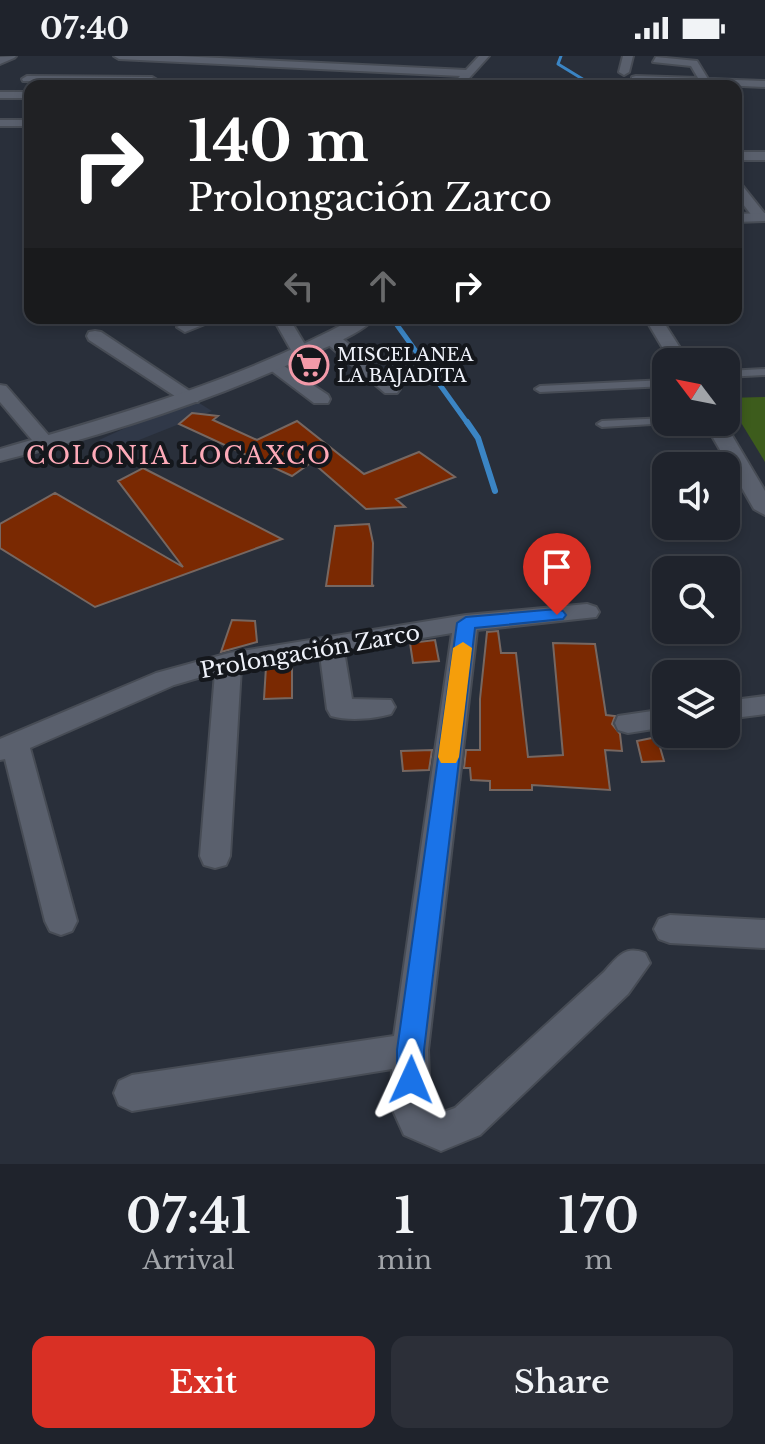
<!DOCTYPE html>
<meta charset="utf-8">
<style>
:root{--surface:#1f232c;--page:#2c2f38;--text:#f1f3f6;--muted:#a1a4a9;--line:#3c4048;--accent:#d93025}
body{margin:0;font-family:"Libre Baskerville",serif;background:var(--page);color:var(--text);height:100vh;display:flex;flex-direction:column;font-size:30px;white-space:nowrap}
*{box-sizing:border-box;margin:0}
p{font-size:26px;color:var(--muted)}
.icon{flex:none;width:44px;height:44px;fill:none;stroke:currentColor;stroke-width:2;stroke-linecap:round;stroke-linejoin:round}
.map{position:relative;height:1108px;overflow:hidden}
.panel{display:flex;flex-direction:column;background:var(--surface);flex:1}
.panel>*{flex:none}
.top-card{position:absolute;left:24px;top:24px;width:718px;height:244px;border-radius:16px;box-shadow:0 4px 12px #0003,0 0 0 2px var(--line);background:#202124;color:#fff;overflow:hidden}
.needle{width:52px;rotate:302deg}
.controls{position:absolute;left:652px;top:292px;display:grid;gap:16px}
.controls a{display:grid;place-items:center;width:88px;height:88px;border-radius:16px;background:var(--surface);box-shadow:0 4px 12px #0003,0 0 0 2px var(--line);font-size:40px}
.pin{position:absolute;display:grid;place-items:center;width:68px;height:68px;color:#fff;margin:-82px -34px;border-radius:50% 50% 50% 0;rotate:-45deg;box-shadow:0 0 8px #0007}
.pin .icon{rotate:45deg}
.me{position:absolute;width:88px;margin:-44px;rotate:1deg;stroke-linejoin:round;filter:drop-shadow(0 0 6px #0008)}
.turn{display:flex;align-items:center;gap:28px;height:168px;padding:0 32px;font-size:36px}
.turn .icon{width:104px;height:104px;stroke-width:2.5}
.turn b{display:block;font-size:56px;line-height:68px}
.lanes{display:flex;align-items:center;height:76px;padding:0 32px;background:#0003;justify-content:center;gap:40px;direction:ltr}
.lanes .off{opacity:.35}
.eta{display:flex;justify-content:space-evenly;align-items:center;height:136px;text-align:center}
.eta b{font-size:48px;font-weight:600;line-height:56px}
.button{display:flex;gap:16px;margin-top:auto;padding:16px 32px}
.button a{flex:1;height:92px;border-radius:16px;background:var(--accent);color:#fff;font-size:32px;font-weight:600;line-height:92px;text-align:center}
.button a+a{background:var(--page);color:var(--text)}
.status{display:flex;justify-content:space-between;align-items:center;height:56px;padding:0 40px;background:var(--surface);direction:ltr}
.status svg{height:22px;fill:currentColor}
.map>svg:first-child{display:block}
.built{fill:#303848}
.green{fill:#3d5c1c}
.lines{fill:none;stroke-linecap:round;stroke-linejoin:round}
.stream-far2{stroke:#3b85c4;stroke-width:3}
.stream-far1{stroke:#3b85c4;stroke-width:5}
.stream{stroke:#3b85c4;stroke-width:6}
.building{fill:#7a2902;stroke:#766761;stroke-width:2}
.lane-casing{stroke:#474c55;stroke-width:4}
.street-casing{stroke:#474c55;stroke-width:4}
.secondary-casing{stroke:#474c55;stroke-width:4}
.lane{fill:#5a606d;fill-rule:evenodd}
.street{fill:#5a606d;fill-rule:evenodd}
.secondary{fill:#5a606d;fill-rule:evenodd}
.route{fill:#1a73e8;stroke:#114b97;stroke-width:2}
.slow{fill:#f59e0b}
.labels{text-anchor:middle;stroke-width:8;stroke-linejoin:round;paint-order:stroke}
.far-poi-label{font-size:18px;fill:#eff2fa;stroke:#14171c;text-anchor:start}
.street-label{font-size:22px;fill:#eff2fa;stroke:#14171c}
.neighbourhood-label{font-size:24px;letter-spacing:2px;fill:#feaab8;stroke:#14171c}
</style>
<div class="status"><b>07:40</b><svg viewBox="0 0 49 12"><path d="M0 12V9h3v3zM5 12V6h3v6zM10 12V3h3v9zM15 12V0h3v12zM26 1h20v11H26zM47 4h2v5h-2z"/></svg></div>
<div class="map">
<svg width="765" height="1108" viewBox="0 0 765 1108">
<rect width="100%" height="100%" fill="#292f3a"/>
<path class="built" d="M191,342L212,355L114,394L99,384Z"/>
<path class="green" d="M765,341V406L726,342Z"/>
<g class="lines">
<path class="stream-far2" d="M561,0L558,8L594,30"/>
<path class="stream-far1" d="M392,262L468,368"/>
<path class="stream" d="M467,366L478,382L495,435"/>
</g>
<path class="building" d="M192,357L218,360L213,364L257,384L297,365L364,418L419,396L455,421L396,443L405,451L366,453L312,406L292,420L179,368Z
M143,412L282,483L95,551L0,492V468L55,437L183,511L118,425Z
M369,468L373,487L372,529L374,530H326L335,470Z
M232,564L255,565L257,586L221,596Z
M498,575L501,597H516L528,701L563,699L553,587L595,588L606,659L615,660L612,668L620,678L622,695L605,694L610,734L532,729V734H490V725L471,724L470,712H464L466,694H480V643L487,576Z
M435,584L439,605L413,607L410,587Z
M292,609V642L264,643L266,611Z
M657,681L664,705L642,706L637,685Z
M432,694L429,714L403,715L401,695Z"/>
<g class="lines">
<g class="lane-casing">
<path id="lane" d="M765,313V319L726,321V315Z
M666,324V330L540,336L535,333L540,330Z
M666,362V366L669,367L602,371L597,368L602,365Z"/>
</g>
<g class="street-casing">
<path id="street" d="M16,0L14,2L0,8V1Z
M114,0H178L466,14L479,0H489L462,30L453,28L460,20L119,3Z
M623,0H633L629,16L624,19L619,16Z
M656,1L697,5L708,23L765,25V31L632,25V21L636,20L698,22L691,10L653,6Z
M27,20L152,21L157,24L152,27L23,25L22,23Z
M0,36H30V42H0Z
M0,64H30V70H0Z
M736,96H765V104H736Z
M736,127L741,128L765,158V165H756L736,139Z
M196,262H220L185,276L177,271Z
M273,262H289L310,297L307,301H295Z
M645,262H661L689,306H671Z
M95,275L101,276L200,342L198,346H184L89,284L87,280L89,276Z
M331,277L337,278L397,329L400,333L397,337H385L325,286L323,282L325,278Z
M275,304L328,339L330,343L328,347H314L269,313L266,309L269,305Z
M0,329L6,330L51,382L54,386L51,390H37L0,346Z
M704,366H724L765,435V459L754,453Z
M587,548L596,551L599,556L596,561L477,574L428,994L430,1053L441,1057L455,1052L604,916C617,902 624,889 645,897L650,907L628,938L480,1079L441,1095L404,1079L391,1050L392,1013L132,1055L119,1049L114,1037L119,1025L132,1019L394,980L452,577L344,595L352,643L391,644L395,651L391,658C374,663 348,665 331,660L327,653L320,599L241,611L230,800L226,809L215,812L204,809L200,800L215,617L174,629L30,692L77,865L72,875L61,879L50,875L45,865L5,703L0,704V683L156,617L229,597L466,559Z
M765,640V658L726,663V645Z
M666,653V671L628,677L618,674L615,667L618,660Z
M670,859L765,864V892L670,887L659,883L654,873L659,863Z"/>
</g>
<g class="secondary-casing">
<path id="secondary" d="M765,157V165L736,166V158Z
M355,262H375C360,278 332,288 312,298C213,344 106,379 0,405V393C122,358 243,323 355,262Z"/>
</g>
<use href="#lane" class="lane"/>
<use href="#street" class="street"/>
<use href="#secondary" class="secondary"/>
</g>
<path class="route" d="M557,553L563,555L566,559L563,563L475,572L424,994V1024L420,1034L411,1038L401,1034L397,1024V994L457,567L466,561Z"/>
<path class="slow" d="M463,586L472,592L459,701L456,707H441L438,701L453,592Z"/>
<defs>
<g id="supermarket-ring" transform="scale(2)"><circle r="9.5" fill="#14171c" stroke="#f39aa9" stroke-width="1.5"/><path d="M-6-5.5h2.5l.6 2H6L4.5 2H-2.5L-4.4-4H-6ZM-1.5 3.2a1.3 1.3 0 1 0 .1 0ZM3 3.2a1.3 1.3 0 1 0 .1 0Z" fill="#f39aa9"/></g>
</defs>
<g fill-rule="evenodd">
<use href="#supermarket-ring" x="309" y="309"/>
</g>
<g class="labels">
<g class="far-poi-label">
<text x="337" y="305">MISCELANEA<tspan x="337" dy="21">LA BAJADITA</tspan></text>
</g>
<g class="street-label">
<text transform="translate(310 595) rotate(-10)" y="8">Prolongación Zarco</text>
</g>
<g class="neighbourhood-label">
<text x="179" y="408">COLONIA LOCAXCO</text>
</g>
</g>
</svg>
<div class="controls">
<a><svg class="needle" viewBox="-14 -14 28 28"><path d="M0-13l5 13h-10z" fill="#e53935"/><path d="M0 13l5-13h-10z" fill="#a1a4a9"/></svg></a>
<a><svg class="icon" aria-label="sound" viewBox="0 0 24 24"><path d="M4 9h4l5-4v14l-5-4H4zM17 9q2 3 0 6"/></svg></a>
<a><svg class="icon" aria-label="search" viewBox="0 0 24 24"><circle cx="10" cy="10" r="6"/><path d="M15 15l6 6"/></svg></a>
<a><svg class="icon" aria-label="layers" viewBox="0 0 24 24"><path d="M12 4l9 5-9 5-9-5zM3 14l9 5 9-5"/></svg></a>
</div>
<div class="pin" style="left:557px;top:559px;background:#d93025"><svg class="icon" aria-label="arrive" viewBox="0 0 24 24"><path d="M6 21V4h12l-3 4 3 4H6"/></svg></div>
<svg class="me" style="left:411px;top:1024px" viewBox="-20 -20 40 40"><path d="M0-17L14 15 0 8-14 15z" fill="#1a73e8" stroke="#fff" stroke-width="4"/></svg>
<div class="top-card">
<div class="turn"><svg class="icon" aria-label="right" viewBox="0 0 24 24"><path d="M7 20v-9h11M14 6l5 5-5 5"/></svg><div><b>140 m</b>Prolongación Zarco</div></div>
<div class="lanes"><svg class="icon off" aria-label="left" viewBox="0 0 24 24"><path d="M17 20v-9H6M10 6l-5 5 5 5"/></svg><svg class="icon off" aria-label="ahead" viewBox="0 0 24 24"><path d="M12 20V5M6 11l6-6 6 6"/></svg><svg class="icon" aria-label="right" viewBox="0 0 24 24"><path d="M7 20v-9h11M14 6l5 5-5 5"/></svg></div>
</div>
</div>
<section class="panel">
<div class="eta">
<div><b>07:41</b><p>Arrival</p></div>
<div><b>1</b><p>min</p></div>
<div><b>170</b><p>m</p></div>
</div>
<div class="button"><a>Exit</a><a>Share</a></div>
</section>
